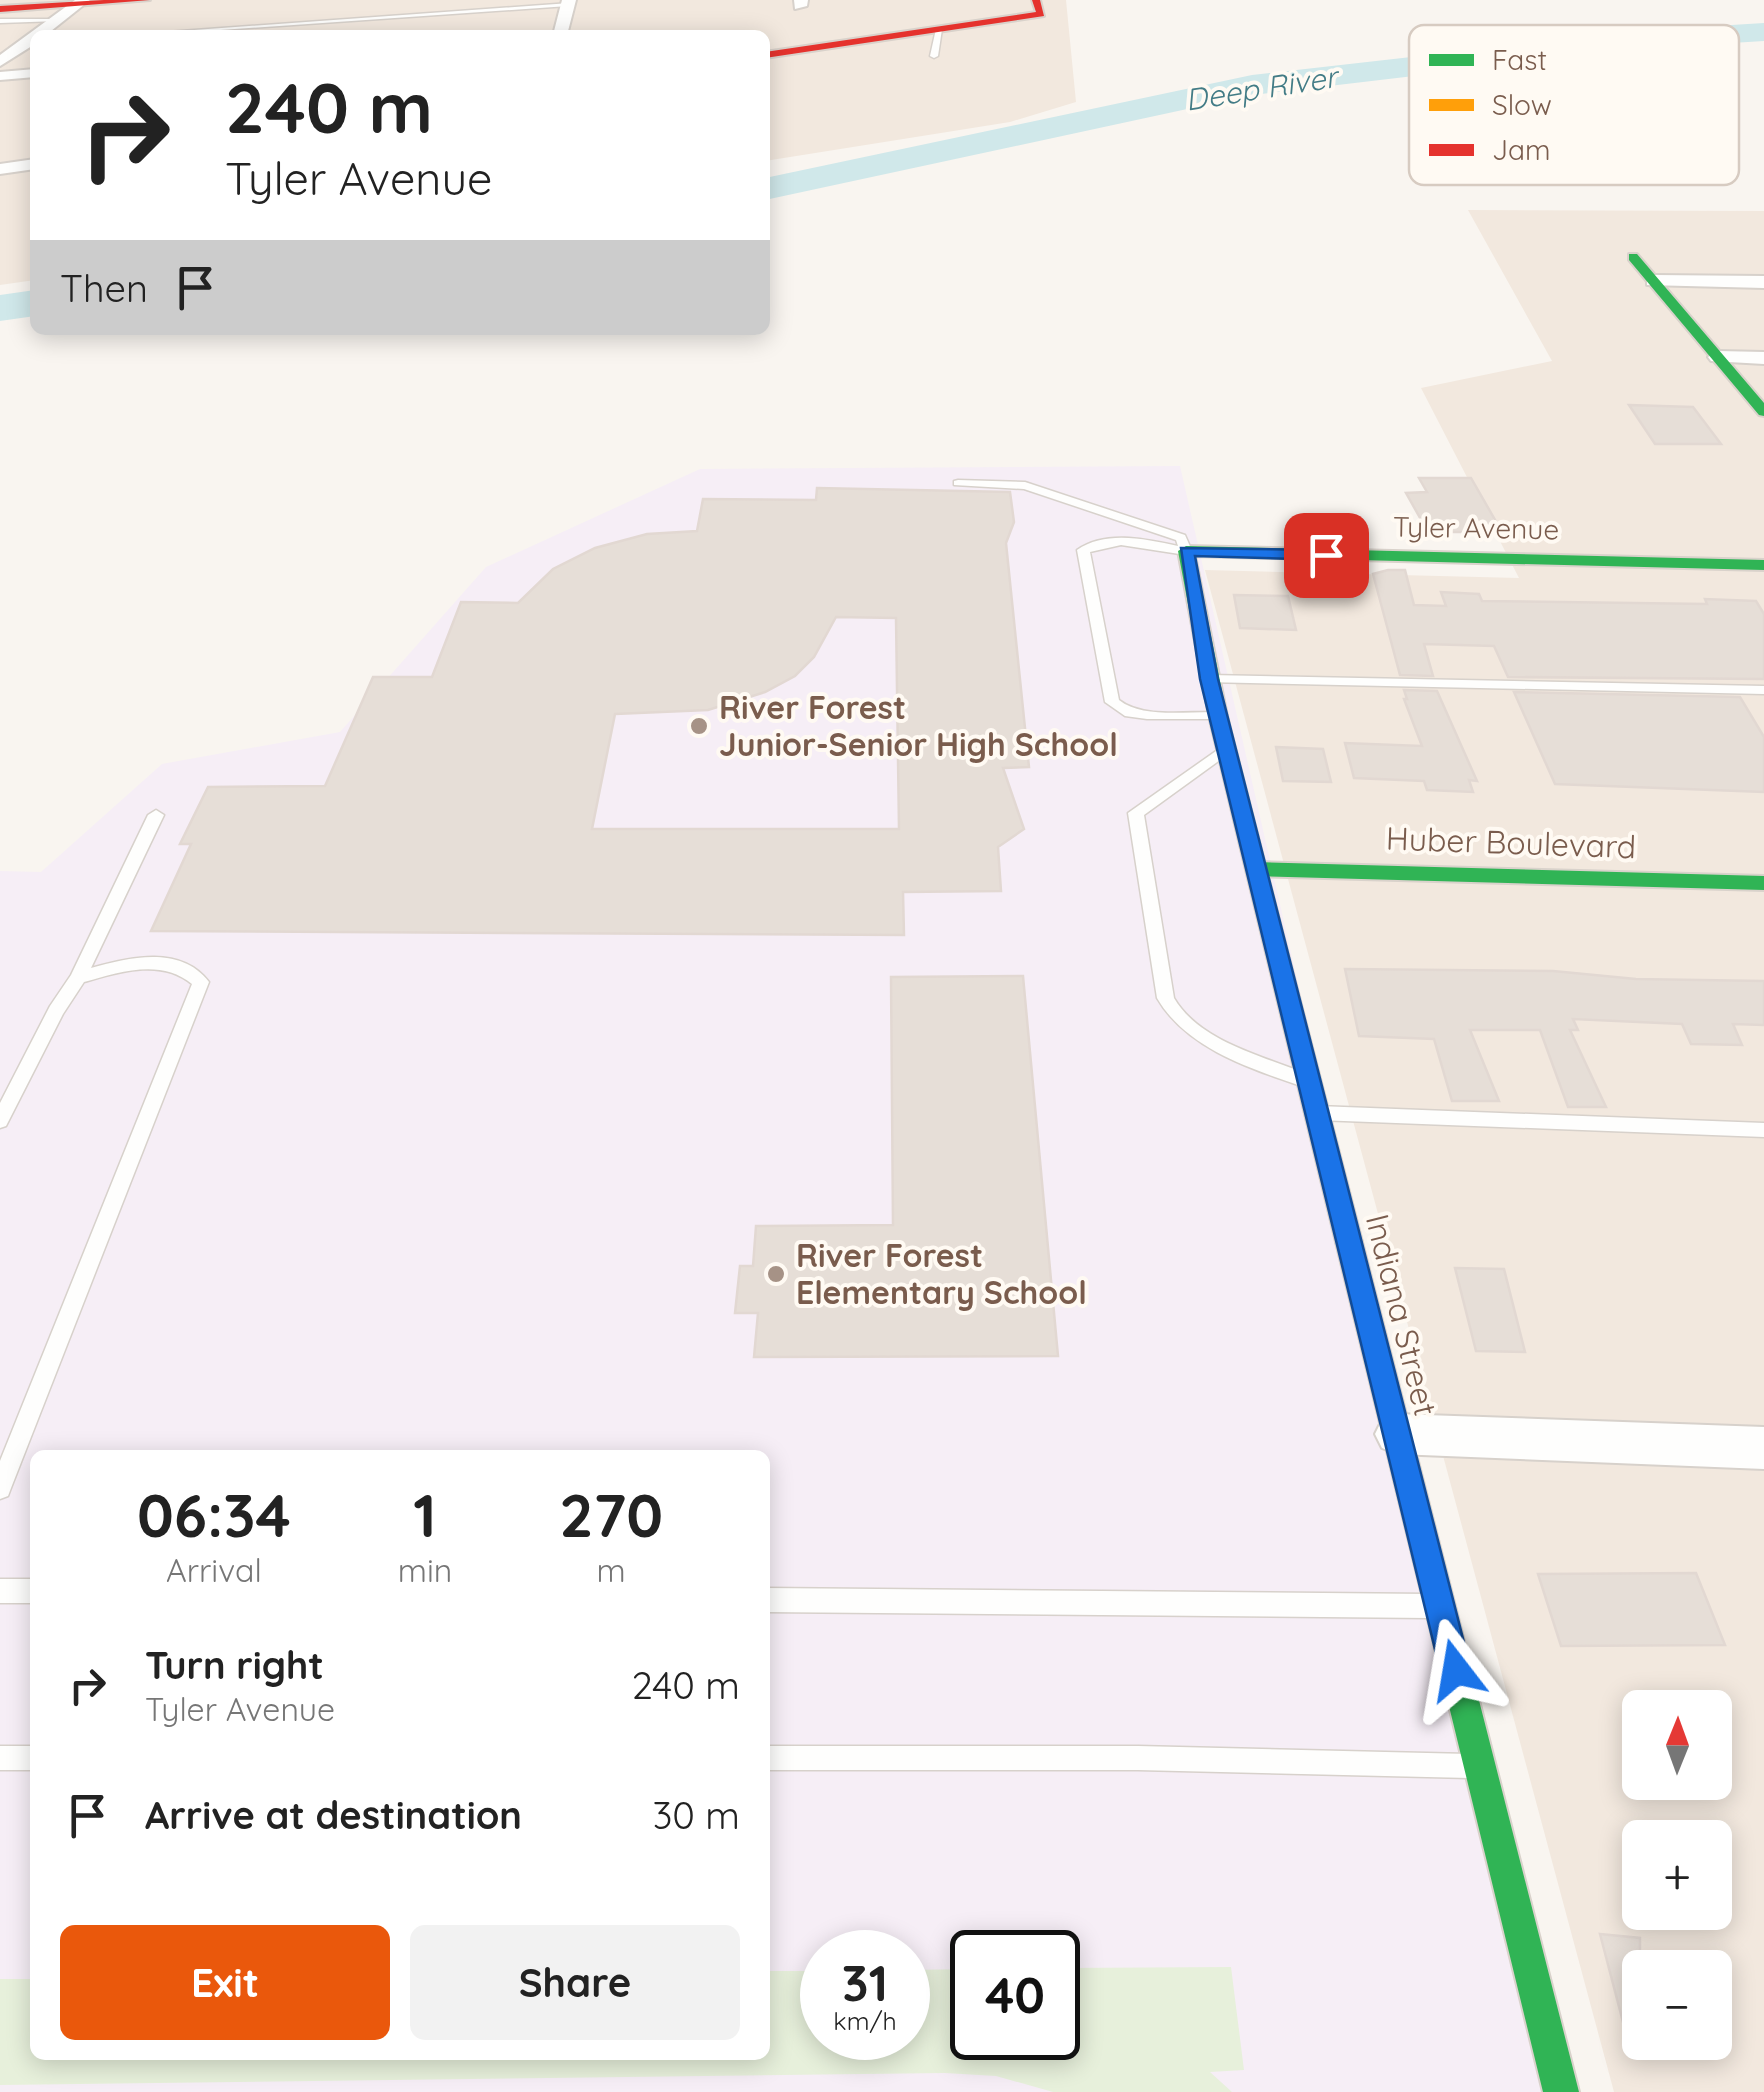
<!DOCTYPE html>
<meta charset="utf-8">
<style>
:root{--surface:#fff;--page:#f2f2f2;--text:#222;--muted:#767676;--accent:#ea580c}
body{margin:0;font-family:Quicksand,sans-serif;background:var(--page);color:var(--text);height:100vh;display:flex;flex-direction:column;font-size:38px;white-space:nowrap}
*{box-sizing:border-box;margin:0}
p{font-size:32px;color:var(--muted)}
.icon{flex:none;width:55px;height:55px;fill:none;stroke:currentColor;stroke-width:2;stroke-linecap:round;stroke-linejoin:round}
.map{position:relative;flex:1;overflow:hidden}
.panel{position:absolute;left:30px;top:1450px;width:740px;height:610px;display:flex;flex-direction:column;background:var(--surface);border-radius:15px;box-shadow:0 5px 25px #0003}
.panel>*{flex:none}
.top-card{position:absolute;left:30px;top:30px;width:740px;height:305px;border-radius:15px;box-shadow:0 5px 25px #0003;background:#fff;color:var(--text);overflow:hidden}
.needle{width:65px;rotate:1deg}
.tools{position:absolute;left:1622px;top:1690px;display:grid;gap:20px}
.tools a{display:grid;place-items:center;width:110px;height:110px;border-radius:15px;background:var(--surface);box-shadow:0 5px 25px #0003;font-size:50px}
.speed{position:absolute;left:800px;top:1930px;display:flex;gap:20px;font-size:50px;font-weight:700;text-align:center}
.speed>*{display:grid;place-content:center;width:130px;height:130px;border-radius:50%;background:var(--surface);box-shadow:0 5px 25px #0003;line-height:1}
.speed small{font-size:25px;font-weight:400}
.speed .limit{border:5px solid #111;border-radius:15px;background:#fff;color:#111}
.pin{position:absolute;display:grid;place-items:center;width:85px;height:85px;color:#fff;margin:-42px;border-radius:20px;box-shadow:0 5px 15px #0006}
.me{position:absolute;width:110px;margin:-55px;rotate:346deg;stroke-linejoin:round;filter:drop-shadow(0 0 8px #0008)}
.turn{display:flex;align-items:center;gap:35px;height:210px;padding:0 30px;font-size:45px}
.turn .icon{width:130px;height:130px;stroke-width:2.5}
.turn b{display:block;font-size:70px;line-height:85px}
.then{display:flex;align-items:center;height:95px;padding:0 30px;background:#0003;gap:20px;font-size:38px}
.eta{display:flex;justify-content:space-evenly;align-items:center;height:170px;text-align:center}
.eta b{font-size:60px;font-weight:700;line-height:70px}
.button{display:flex;gap:20px;margin-top:auto;padding:20px 30px}
.button a{flex:1;height:115px;border-radius:15px;background:var(--accent);color:#fff;font-size:40px;font-weight:700;line-height:115px;text-align:center}
.button a+a{background:var(--page);color:var(--text)}
ul{padding:0;list-style:none}
li{display:flex;align-items:center;gap:30px;height:130px;padding:0 30px}
li div{flex:1}
li b{display:block;font-size:38px}
li em{font-style:normal}
.map>svg:first-child{display:block}
.residential{fill:#f2e8de;fill-rule:evenodd}
.education{fill:#f6eef6;fill-rule:evenodd}
.green{fill:#e7f0db}
.lines{fill:none;stroke-linecap:round;stroke-linejoin:round}
.river{fill:#d0e8ea;fill-rule:evenodd}
.building{fill:#e6ded7;stroke:#e2d8d2;stroke-width:2.5;fill-rule:evenodd}
.lane-casing{stroke:#d7d1cb;stroke-width:3}
.street-casing{stroke:#d7d1cb;stroke-width:4}
.fast-casing{stroke:#d9d2cb;stroke-width:4}
.slow-casing{stroke:#d9d2cb;stroke-width:4}
.jam-casing{stroke:#d9d2cb;stroke-width:4}
.lane{fill:#fefefd;fill-rule:evenodd}
.street{fill:#fefefd;fill-rule:evenodd}
.fast{fill:#30b455;fill-rule:evenodd}
.slow{fill:#ff9f0a;fill-rule:evenodd}
.jam{fill:#e5322d;fill-rule:evenodd}
.route{fill:#1a73e8;stroke:#114b97;stroke-width:2.5}
.poi-dot{fill:#a69286;stroke:#fffaf3;stroke-width:4}
.labels{text-anchor:middle;stroke-width:8;stroke-linejoin:round;paint-order:stroke}
.far-street-label{font-size:28px;fill:#7a5c4d;stroke:#fffaf3}
.far-water-label{font-size:30px;font-style:italic;fill:#437c86;stroke:#fffaf3}
.poi-label{font-size:32px;font-weight:bold;fill:#7a5c4d;stroke:#fffaf3;text-anchor:start}
.street-label{font-size:32px;fill:#7a5c4d;stroke:#fffaf3}
.key{fill:#fffaf3;stroke:#d7cbc1;stroke-width:2.5}
.key-label{font-size:28px;fill:#7a5c4d}
</style>
<div class="map">
<svg width="1764" height="2092" viewBox="0 0 1764 2092">
<rect width="100%" height="100%" fill="#f9f5f0"/>
<path class="residential" d="M0,0H1066L1076,102L1010,122L765,161V35H35V280L0,285Z
M1468,210L1764,211V2092H1614L1205,570L1519,578L1421,388L1552,361ZM1640,1708H1715V1782H1640ZM1640,1838H1715V1912H1640ZM1640,1968H1715V2042H1640Z"/>
<path class="education" d="M1180,466L1551,2092H0V871L41,872L162,764L340,732L486,567L700,469ZM35,1455H765V2055H35ZM822,1952H908V2038H822ZM972,1952H1058V2038H972Z"/>
<path class="green" d="M1231,1967L1244,2070L1210,2072L1232,2092H1053L996,2076L945,2073L0,2085V1979H35V2055H765V1971H822V2038H908V1970L972,1969V2038H1058V1968Z"/>
<g class="lines">
<path class="river" d="M1764,23V41L1651,48L1252,95L765,200V178L1252,75L1651,30Z
M35,290V316L0,321V295Z"/>
</g>
<path class="building" d="M1629,405L1693,407L1721,444H1655Z
M1419,478H1471L1502,532H1428L1406,493L1427,492Z
M817,488L1010,492L1014,522L1006,543L1029,767L1003,768L1024,829L998,847L1001,891L903,892L904,935L151,931L191,844H180L208,787L325,786L373,677H432L461,602L518,603L553,569L595,548L647,534L697,531L703,499L816,500ZM836,617L896,618L899,829H592L615,714L708,710L765,692L795,676L814,657Z
M1388,570H1405L1414,605L1446,606L1441,592L1479,594L1482,601L1707,604L1705,599L1756,601L1764,614V679L1508,677L1494,646L1424,644L1433,676L1400,675L1373,574Z
M1234,595L1288,596L1296,630L1240,628Z
M1404,690L1437,691L1477,781L1469,780L1473,792L1427,790L1424,781L1354,778L1345,743L1422,746L1404,699H1407Z
M1514,692L1740,697L1764,737V792L1555,784Z
M1276,747L1323,749L1331,782L1283,781Z
M1345,969L1553,971L1636,979L1764,981V1025L1733,1024L1742,1045L1691,1044L1682,1024L1573,1019L1578,1030H1570L1606,1107H1568L1540,1030H1470L1499,1101H1452L1434,1039L1359,1036Z
M1023,976L1058,1356L754,1357L758,1313H735L740,1266H753L756,1226L893,1225L891,977Z
M1455,1268L1504,1269L1525,1352L1476,1351Z
M1696,1573L1725,1645L1561,1646L1538,1574Z
M1600,1934L1640,1938V2043L1629,2045Z"/>
<g class="lines">
<g class="lane-casing">
<path id="lane" d="M570,3L568,6L149,35L153,33Z
M0,19H56L59,21L0,23Z
M939,27L942,29L938,56L934,58L930,56L936,29Z
M958,480L1025,482L1185,535L1192,551L1186,555L1121,545L1090,552L1119,700C1143,719 1188,711 1218,712L1223,713V719H1147L1125,716L1105,702L1077,550C1106,530 1145,539 1178,546L1176,540L1024,489L954,485V481Z
M1210,675L1764,686V694L1205,682L1203,679Z
M1226,744L1233,749L1231,752L1144,815L1174,998C1200,1042 1263,1056 1307,1074L1310,1079L1307,1084L1301,1086C1249,1068 1186,1048 1157,998L1128,813Z
M156,810L164,815L91,968C130,957 181,945 209,982L11,1488L8,1496L0,1499V1461L192,984C161,958 119,972 84,982L63,1014L6,1126L0,1128V1103L50,1006L71,975L148,815Z
M1318,1106L1764,1123V1137L1318,1120L1312,1118L1309,1113L1312,1108Z
M0,1579H35V1603H0Z
M765,1588L1429,1594L1437,1598L1441,1606L1437,1614L1429,1618L765,1612Z
M0,1746H35V1770H0Z
M765,1746H1138L1469,1754L1478,1757L1481,1766L1478,1775L1469,1778L1138,1770H765Z"/>
</g>
<g class="street-casing">
<path id="street" d="M75,0H90L46,35H35V44L0,66V55Z
M562,0H576L567,35H553Z
M794,0H808L807,6L795,9Z
M35,69V77L0,80V72Z
M35,159V169L0,174V164Z
M1654,275L1764,276V288L1647,285V277Z
M1718,351L1764,352V364L1711,361L1708,357Z
M1397,1414L1764,1427V1469L1397,1454L1382,1448L1375,1434L1382,1420Z"/>
</g>
<g class="fast-casing">
<path id="fast" d="M1629,254H1637L1764,403V416L1759,415L1629,260Z
M1186,546L1764,560V570L1195,556L1227,716L1260,845L1250,852L1240,845L1209,716L1178,551Z
M1256,862L1764,876V890L1256,876L1246,869Z
M1349,1231L1358,1234L1362,1242L1579,2092H1543L1336,1242L1340,1234Z"/>
</g>
<g class="slow-casing">
<path id="slow" d="M1250,838L1260,845L1362,1242L1358,1250L1349,1253L1340,1250L1336,1242L1240,845Z"/>
</g>
<g class="jam-casing">
<path id="jam" d="M104,0H150L0,12V6Z
M1032,0H1040L1044,16L765,58V52L1036,12Z"/>
</g>
<use href="#lane" class="lane"/>
<use href="#street" class="street"/>
<use href="#fast" class="fast"/>
<use href="#slow" class="slow"/>
<use href="#jam" class="jam"/>
</g>
<path class="route" d="M1181,548L1326,550L1334,555L1326,560L1195,556L1218,679L1471,1670L1467,1681L1456,1686L1445,1681L1440,1670L1200,679Z"/>
<g class="poi-dot">
<circle cx="699" cy="726" r="10"/>
<circle cx="776" cy="1274" r="10"/>
</g>
<g class="labels">
<g class="far-street-label">
<text transform="translate(1476 528) rotate(1)" y="10">Tyler Avenue</text>
</g>
<g class="far-water-label">
<text transform="translate(1261 89) rotate(-9)" y="10">Deep River</text>
</g>
<g class="poi-label">
<text x="719" y="719">River Forest<tspan x="719" dy="37">Junior-Senior High School</tspan></text>
<text x="796" y="1267">River Forest<tspan x="796" dy="37">Elementary School</tspan></text>
</g>
<g class="street-label">
<text transform="translate(1511 843) rotate(2)" y="11">Huber Boulevard</text>
<text transform="translate(1401 1315) rotate(76)" y="11">Indiana Street</text>
</g>
</g>
<rect x="1409" y="25" width="330" height="160" rx="15" class="key"/>
<rect x="1429" y="54" width="45" height="12" fill="#30b455"/>
<rect x="1429" y="99" width="45" height="12" fill="#ff9f0a"/>
<rect x="1429" y="144" width="45" height="12" fill="#e5322d"/>
<g class="key-label">
<text x="1492" y="70">Fast</text>
<text x="1492" y="115">Slow</text>
<text x="1492" y="160">Jam</text>
</g>
</svg>
<div class="tools">
<a><svg class="needle" viewBox="-14 -14 28 28"><path d="M0-13l5 13h-10z" fill="#e53935"/><path d="M0 13l5-13h-10z" fill="#767676"/></svg></a>
<a>+</a>
<a>−</a>
</div>
<div class="speed"><div>31<small>km/h</small></div><div class="limit">40</div></div>
<div class="pin" style="left:1326px;top:555px;background:#d93025"><svg class="icon" aria-label="arrive" viewBox="0 0 24 24"><path d="M6 21V4h12l-3 4 3 4H6"/></svg></div>
<svg class="me" style="left:1456px;top:1670px" viewBox="-20 -20 40 40"><path d="M0-17L14 15 0 8-14 15z" fill="#1a73e8" stroke="#fff" stroke-width="4"/></svg>
<div class="top-card">
<div class="turn"><svg class="icon" aria-label="right" viewBox="0 0 24 24"><path d="M7 20v-9h11M14 6l5 5-5 5"/></svg><div><b>240 m</b>Tyler Avenue</div></div>
<div class="then">Then<svg class="icon" aria-label="arrive" viewBox="0 0 24 24"><path d="M6 21V4h12l-3 4 3 4H6"/></svg></div>
</div>
<section class="panel">
<div class="eta">
<div><b>06:34</b><p>Arrival</p></div>
<div><b>1</b><p>min</p></div>
<div><b>270</b><p>m</p></div>
</div>
<ul>
<li><svg class="icon" aria-label="right" viewBox="0 0 24 24"><path d="M7 20v-9h11M14 6l5 5-5 5"/></svg><div><b>Turn right</b><p>Tyler Avenue</p></div><em>240 m</em></li>
<li><svg class="icon" aria-label="arrive" viewBox="0 0 24 24"><path d="M6 21V4h12l-3 4 3 4H6"/></svg><div><b>Arrive at destination</b></div><em>30 m</em></li>
</ul>
<div class="button"><a>Exit</a><a>Share</a></div>
</section>
</div>
